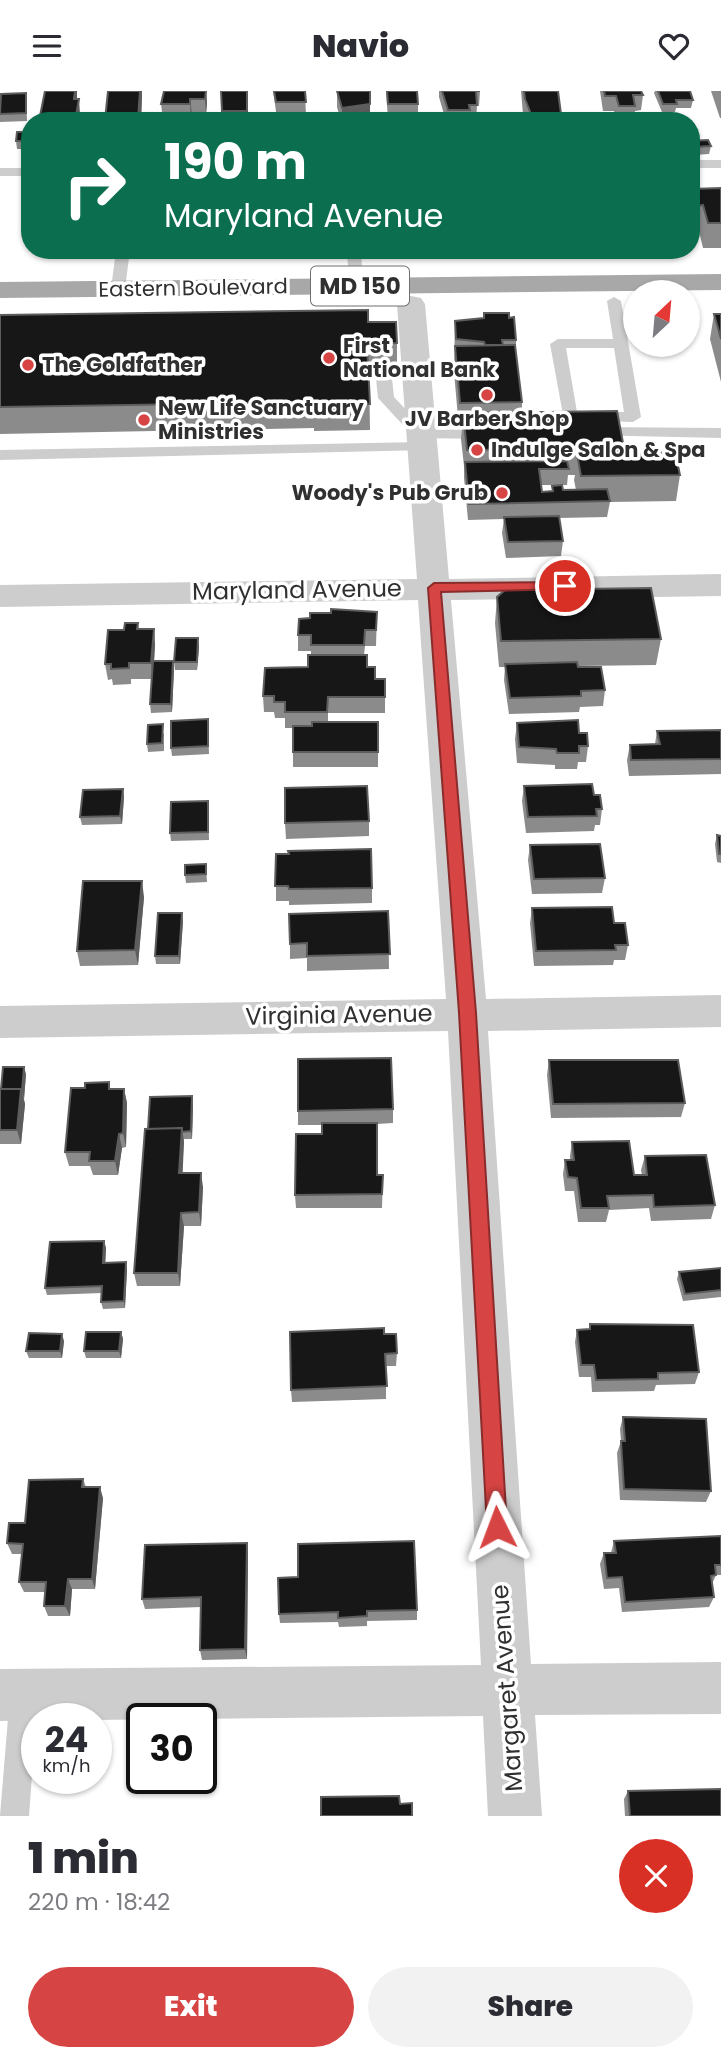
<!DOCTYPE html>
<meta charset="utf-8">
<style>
:root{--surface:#fff;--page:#f2f2f3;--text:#2b2b33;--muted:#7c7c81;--accent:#d64443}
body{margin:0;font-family:Poppins,sans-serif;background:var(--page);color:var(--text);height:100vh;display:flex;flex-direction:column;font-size:26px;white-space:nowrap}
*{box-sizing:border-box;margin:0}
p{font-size:23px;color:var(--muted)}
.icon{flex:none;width:38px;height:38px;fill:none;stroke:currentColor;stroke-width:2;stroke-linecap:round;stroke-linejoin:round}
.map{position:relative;height:1725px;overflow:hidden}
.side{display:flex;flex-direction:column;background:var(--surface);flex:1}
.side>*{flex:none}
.hud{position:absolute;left:21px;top:21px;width:679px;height:147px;border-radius:28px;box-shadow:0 2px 5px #0004;background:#0b6e4f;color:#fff;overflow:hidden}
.needle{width:46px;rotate:26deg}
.buttons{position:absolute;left:623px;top:189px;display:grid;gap:14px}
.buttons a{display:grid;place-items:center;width:77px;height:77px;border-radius:50%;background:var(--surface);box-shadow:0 2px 5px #0004;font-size:35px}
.speed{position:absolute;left:21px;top:1612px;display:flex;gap:14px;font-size:35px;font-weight:700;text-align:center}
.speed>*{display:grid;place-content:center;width:91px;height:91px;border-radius:50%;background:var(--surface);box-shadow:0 2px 5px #0004;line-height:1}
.speed small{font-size:18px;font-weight:400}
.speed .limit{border:4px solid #111;border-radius:10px;background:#fff;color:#111}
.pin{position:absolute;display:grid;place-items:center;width:60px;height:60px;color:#fff;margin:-30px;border:4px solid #fff;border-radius:50%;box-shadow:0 2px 7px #0007}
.me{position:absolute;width:77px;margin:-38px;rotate:357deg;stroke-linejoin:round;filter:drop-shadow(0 0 5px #0008)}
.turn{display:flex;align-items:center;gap:24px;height:147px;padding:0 28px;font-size:32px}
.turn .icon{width:91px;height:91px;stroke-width:2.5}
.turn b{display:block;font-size:49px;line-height:60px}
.round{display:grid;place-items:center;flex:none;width:74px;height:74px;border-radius:37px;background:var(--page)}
.summary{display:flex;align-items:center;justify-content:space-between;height:119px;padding:0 28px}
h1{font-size:42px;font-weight:800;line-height:52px}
.action{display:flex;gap:14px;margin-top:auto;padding:14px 28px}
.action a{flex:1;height:80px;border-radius:42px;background:var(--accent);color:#fff;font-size:28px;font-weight:800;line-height:80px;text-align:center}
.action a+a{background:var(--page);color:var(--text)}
header{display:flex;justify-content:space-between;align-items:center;height:91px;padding:0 28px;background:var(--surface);font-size:32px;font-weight:800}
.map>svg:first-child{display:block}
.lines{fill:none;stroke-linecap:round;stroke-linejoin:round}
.service{fill:#cdcdcd;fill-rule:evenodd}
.minor{fill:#cdcdcd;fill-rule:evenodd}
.primary{fill:#a8a8a8;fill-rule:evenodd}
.wall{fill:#8b8b8b;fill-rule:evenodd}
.shaded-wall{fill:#5d5d5d}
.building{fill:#171717;stroke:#5d5d5d;stroke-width:2}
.route{fill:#d64443;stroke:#8b2c2c;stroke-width:2}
.poi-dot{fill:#d64443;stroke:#fff;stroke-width:2.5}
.labels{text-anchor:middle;stroke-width:7;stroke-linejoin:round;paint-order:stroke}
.far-street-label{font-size:21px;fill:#303030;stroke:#fff}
.far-poi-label{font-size:21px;font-weight:bold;fill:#303030;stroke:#fff;text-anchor:start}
.shield{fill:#fff;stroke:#6e6e6e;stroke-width:2}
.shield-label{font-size:23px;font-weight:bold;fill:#303030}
.street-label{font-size:24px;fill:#303030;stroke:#fff}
</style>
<header><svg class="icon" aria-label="menu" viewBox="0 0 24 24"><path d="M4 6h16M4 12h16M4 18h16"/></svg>Navio<svg class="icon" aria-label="heart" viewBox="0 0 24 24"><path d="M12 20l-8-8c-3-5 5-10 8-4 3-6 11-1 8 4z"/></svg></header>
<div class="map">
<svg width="721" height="1725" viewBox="0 0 721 1725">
<rect width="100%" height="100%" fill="#fff"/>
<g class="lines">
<path class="service" d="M691,69H721V77H691Z
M0,77H30V85H0Z
M116,159H130L125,198L118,202L111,198Z
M347,159H361L363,195L361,198L356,199L349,195Z
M614,206L621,210L641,326L633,331L564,329L550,253L558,248H613L607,210ZM566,257H614L624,321H577Z
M383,273L391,278L394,306L425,339L489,338L497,343L489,348L415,347L378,307L375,278Z
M592,336L721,337V347L586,344L584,341L586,338Z
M422,351L428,353L430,356L428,359L0,369V359Z
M24,1589L34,1593L38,1603L29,1725H0L10,1603L14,1593Z"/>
<path class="minor" d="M411,205L421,207L425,213L449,488L721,483V505L451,509L486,908L721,904V936L488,940L531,1573L721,1571V1623L535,1624L542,1725H488L483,1625L0,1630V1578L481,1574L448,940L0,947V915L446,908L418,509L0,516V494L417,488L397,213L401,207Z"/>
<path class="primary" d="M721,183V199L0,207V191Z"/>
</g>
<path class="wall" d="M108,0L142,5L141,30H105Z
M164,0H206L207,12L206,23H192L191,28H163L161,13Z
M221,0L247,8V28H222Z
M273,0H305L306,26L277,27Z
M337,0L370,13V28L360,30H341L337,16Z
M386,0H417L418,13V28H388Z
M439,0H480L479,15H477L476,29L446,30L439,6Z
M521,0H558L561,23L560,30H526L523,23Z
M600,0H641L643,4L641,19L635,20L633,30H617L614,20H603Z
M655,0H690L693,9L691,17H676L675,21H662L654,2Z
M711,0H721V27H720Z
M26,2L27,30L0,31V9Z
M29,41V58H17L16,50Z
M692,50L711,55L709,63L694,64L691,58Z
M721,97V157H703L699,140H693L691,131V109L693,98Z
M590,159H605L604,167H593Z
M484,222L509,227L516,249V260L522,311V321L624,357L623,362L680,384L676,410L610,411L607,426L559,427L563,450L561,465L506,467L502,442L504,428L468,429L464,387V375L461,348L462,338H459L454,281L455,230L483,227ZM568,384H575L574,389L576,399H563L552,395V400L542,401L541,394H567Z
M714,223H721V291L710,248Z
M0,224L368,231L397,252V278L369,279L370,339L314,340V337L0,343Z
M497,506L661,548L656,574L577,575L578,576L605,599L603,615L580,616L579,621L509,623L504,589L505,576H499L495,532Z
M377,521L376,555H365L364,564L367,576L375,588H385V622H328V631H378V676H293V637H285V627H275L274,621H264L263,605L308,576L311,564V560H298V544L310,527L331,522Z
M138,532L139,538H154L155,554L154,570H173L174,578L172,621L151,622L150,613L152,588H131V593L113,594L112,588L108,589L105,573L124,539Z
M199,555L197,579H175L174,571Z
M517,632L579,642L588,655L586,671H578L577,678H555V674L517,672L515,648Z
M208,637L209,663L172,665L171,657Z
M721,639V683L629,685L627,669L630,654L655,653L657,640Z
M164,642V660L148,661L147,653Z
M524,695L594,704L602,718L600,734H595L594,740L526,742L522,710Z
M123,698L124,706L122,733L82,734L80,726Z
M208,710L209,749L171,750L170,742Z
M369,730V745L286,748L285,732Z
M717,744L721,745V772L717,771L715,753Z
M530,754L605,787L602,802L532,803L528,769Z
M276,763L372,797V812L289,814V810H276Z
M206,773L207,791L186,792L185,784Z
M144,806L138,874L80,875L77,860Z
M532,817L614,832L628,854L625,869H614L613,874L534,875L530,832Z
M388,820L389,878L307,880V867L290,868V853Z
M183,830L180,873H156L155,865Z
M549,969L685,1012L681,1026L551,1027L547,984Z
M26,983L24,1008L25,1013L21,1053H0V998Z
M111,998H124L127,1012L126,1056L122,1057L118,1084H93L90,1075H69L65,1061Z
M192,1005L193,1013L192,1048H184L182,1082L203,1096L201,1135H184L180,1195H137L134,1182L148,1038Z
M393,1018V1032L377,1033V1084H383L382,1117H296L295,1104L322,1043V1034H298V1020Z
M572,1051L634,1084H642L641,1079L645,1065L715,1114L711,1128L651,1130L649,1117L609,1119L606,1131H578L574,1100H565L563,1083L565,1069H570V1065Z
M104,1150L106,1157L105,1172L127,1178L125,1217L103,1218L101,1211L102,1202L47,1204L45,1197Z
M721,1177V1206L683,1210L677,1188L679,1181Z
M590,1233L699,1281L695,1293L656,1294L654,1300L592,1301L591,1286H579L575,1251L577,1239L589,1238Z
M121,1241L123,1248L121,1267H86L84,1260Z
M384,1243L397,1262L396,1275H386V1308L292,1311L291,1299Z
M64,1250L62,1267H29L26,1260Z
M623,1326L711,1400L706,1411L620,1409L617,1362L621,1350L620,1338Z
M83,1388L86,1396L103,1407L95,1498H72L70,1525H48L44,1515L45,1501H24L19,1491L22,1463H12L7,1452L25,1432Z
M721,1445V1484H716L712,1493L714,1506L709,1516L622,1521L619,1497L604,1498L600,1473L604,1462H611L614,1450Z
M247,1452L248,1462L247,1568L202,1569L200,1559L201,1516L145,1518L142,1508Z
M417,1519V1529L367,1530V1535L339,1536L338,1531L280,1532L279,1523Z
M628,1700L721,1725H625L624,1708Z"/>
<path class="shaded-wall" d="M75,0H77V6L76,21L79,8L80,23L79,30H75Z
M140,0H142V5L141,30H138Z
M206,0L207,12L206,23L205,8Z
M190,8L192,23L191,28L190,13Z
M370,13V28L360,30H342V17Z
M154,538L155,554L153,588L151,572Z
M198,547L199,555L197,579V571Z
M173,570L174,578L172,621L171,613Z
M123,698L124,706L122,733L120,725Z
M142,790L144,806L138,874L135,859Z
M182,822L183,830L180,873L179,865Z
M24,976L26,983L24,1008L22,1000Z
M21,998L25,1013L21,1053L17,1039Z
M124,998L127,1012L126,1056L123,1042Z
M192,1005L193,1013L192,1048L191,1040Z
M182,1037L184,1051L182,1096L179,1082Z
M119,1043L122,1057L118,1084L115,1070Z
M201,1082L203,1096L201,1135L199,1121Z
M181,1122L184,1135L180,1195L178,1182Z
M104,1150L106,1157L105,1179L103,1172Z
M126,1171L127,1178L125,1217L124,1210Z
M121,1241L123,1248L121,1267L119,1260Z
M62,1243L64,1250L62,1267L60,1260Z
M100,1396L103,1407L95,1498L92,1488Z
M247,1452L248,1462L247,1568L245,1558Z
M68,1488L72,1498L70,1525L65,1515Z"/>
<path class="building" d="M45,0H75L74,8H79L75,30H39Z
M108,0H140L138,28L105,29Z
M164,0H206L205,8H190V13H161Z
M221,0H247V20H222Z
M274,0H305L306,11H276Z
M337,0H370V13L342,17Z
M387,0H417L418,13H388Z
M442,0H480H476L477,14H469L470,19H448Z
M524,0H558L561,23H531L525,8Z
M604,0H641L643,4H633L635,15H619L616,5H605Z
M658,0H690L693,9H676L677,13H663Z
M26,2V22L0,23L1,3Z
M17,41H29L28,50H16Z
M708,49L711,55L695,56L692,50Z
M721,97V132H708L703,114L697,115L693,98Z
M368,219V231H396L397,252L367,253L370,313L313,314L314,311L0,316V224Z
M484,222H509V227L514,226L516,249H502L503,254H485L484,251L456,248L455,230L484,227Z
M714,223H721V248Z
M515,254L522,311L460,312L455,255Z
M617,320L624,357L467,359L463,322Z
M675,361L680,384L581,385L577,363Z
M567,370L569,378H539L542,401L553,400L552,395L562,394L563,399L607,398L610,410L469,413L465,371Z
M559,425L563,450L508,451L504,426Z
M651,497L661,548L501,550L497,506L505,499Z
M331,518L377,521L376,539H365L364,554H311V544H298L299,528L310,527V522H331Z
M125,532H138L137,538H154L151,572H129V577L111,578V573H105L108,539H124Z
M176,547H198L197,571H174Z
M308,564H367V576H375V588H385V606H328L327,621H285V611H274V605H263L265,577L308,576Z
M153,570H173L171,613H150Z
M577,571L578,576H601L605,599L581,600V605L510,607L505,573Z
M208,628V655L171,657V630Z
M578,629L579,642H587L588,655H579V662H557L556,658L519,656L517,632Z
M312,631H378V661H293V635H312Z
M163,633L162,652L147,653L148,634Z
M721,639V668L631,669L630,654L660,653L657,640Z
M592,693L594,704H600L602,718H596L597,725L528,726L524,695Z
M367,695L369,730L285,732V697Z
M123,698L120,725L80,726L83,699Z
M208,710V741L170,742L171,711Z
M717,744L721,745V763H719Z
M600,753L605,787L534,788L530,754Z
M371,758L372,797L289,798L288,795H275L276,763H289L288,760Z
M206,773V783L185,784V774Z
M83,790H142L135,859L77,860Z
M612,816L614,832H625L628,854H615L616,859L536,860L532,817Z
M388,820L390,863L307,865V852L290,853L289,823Z
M158,822H182L179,865H155Z
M391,967L393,1018L298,1020V968Z
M549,969H678L685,1012L553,1013Z
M3,976H24L22,1000L21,998H1Z
M109,991V998H124L123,1042L119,1043L115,1070H89L90,1061H65L71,997H85V992Z
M0,998H21L17,1039H0Z
M192,1005L191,1040L182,1041V1037L148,1038L150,1006Z
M322,1032H377V1084H383L382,1103L295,1104L296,1043H322Z
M182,1037L179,1082H201L199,1121L181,1122L178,1182H134L145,1038Z
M629,1050L634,1084H647L645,1065L706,1064L715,1114L654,1116L653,1104L607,1105L609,1117H581L577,1087L568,1086L565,1069H574L572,1051Z
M104,1150L103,1172L126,1171L124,1210L101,1211L102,1195L45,1197L50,1151Z
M721,1177V1199L685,1203L679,1181Z
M590,1233L693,1234L699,1281L658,1282V1288L596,1289L594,1274H581L577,1239L590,1238Z
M384,1237V1243H396L397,1262L385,1263L387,1295L291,1299L290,1241Z
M86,1241H121L119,1260H84Z
M29,1242L62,1243L60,1260H26Z
M623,1326L706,1328L711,1400L624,1398L621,1350H625Z
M83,1388L82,1396H100L92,1488H68L65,1515H44L46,1491H19L23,1453L7,1452L9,1432H25L29,1389Z
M721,1445V1474H715L716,1484L711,1485L714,1506L625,1511L622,1486L607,1487L604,1462H616L614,1450Z
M414,1450L417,1519L367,1520V1525L338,1527V1521L279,1523L278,1487L298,1486V1453Z
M247,1452L245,1558L200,1559L201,1506L142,1508L145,1454Z
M721,1698V1725H630L628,1700Z
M399,1705L400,1713L412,1712V1725H321V1706Z"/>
<path class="route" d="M565,491L569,492V498L441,501L476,922L507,1436L504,1443L497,1445L490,1443L487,1436L459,922L428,497L434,492Z"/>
<g class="poi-dot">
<circle cx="329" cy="267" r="7"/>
<circle cx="28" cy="274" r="7"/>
<circle cx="487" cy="304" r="7"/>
<circle cx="144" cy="329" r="7"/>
<circle cx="477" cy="359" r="7"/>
<circle cx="502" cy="402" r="7"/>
</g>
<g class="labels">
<g class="far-street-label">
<text transform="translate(193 197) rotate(-1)" y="7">Eastern Boulevard</text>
</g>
<g class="far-poi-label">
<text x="343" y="262">First<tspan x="343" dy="24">National Bank</tspan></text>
<text x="42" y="281">The Goldfather</text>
<text x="158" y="324">New Life Sanctuary<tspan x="158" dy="24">Ministries</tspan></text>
<text x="487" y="335" text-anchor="middle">JV Barber Shop</text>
<text x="491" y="366">Indulge Salon &amp; Spa</text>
<text x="488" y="409" text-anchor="end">Woody's Pub Grub</text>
</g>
<rect class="shield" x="311" y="175.5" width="98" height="39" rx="5"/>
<g class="shield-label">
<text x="360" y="203">MD 150</text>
</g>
<g class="street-label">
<text transform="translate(297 499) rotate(-1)" y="8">Maryland Avenue</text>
<text transform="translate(339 924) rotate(-1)" y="8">Virginia Avenue</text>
<text transform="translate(507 1597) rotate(-94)" y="8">Margaret Avenue</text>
</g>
</g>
</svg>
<div class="buttons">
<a><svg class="needle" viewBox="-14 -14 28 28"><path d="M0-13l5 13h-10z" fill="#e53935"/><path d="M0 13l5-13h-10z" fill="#7c7c81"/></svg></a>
</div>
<div class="speed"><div>24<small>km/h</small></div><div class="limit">30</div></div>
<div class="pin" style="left:565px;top:495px;background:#d93025"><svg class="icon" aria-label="arrive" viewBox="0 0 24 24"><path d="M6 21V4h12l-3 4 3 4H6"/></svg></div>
<svg class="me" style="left:497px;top:1436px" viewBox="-20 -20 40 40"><path d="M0-17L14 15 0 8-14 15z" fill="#d64443" stroke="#fff" stroke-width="4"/></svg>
<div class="hud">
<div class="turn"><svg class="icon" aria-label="right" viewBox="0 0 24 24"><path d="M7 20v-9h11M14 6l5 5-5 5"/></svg><div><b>190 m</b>Maryland Avenue</div></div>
</div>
</div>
<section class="side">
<div class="summary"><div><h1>1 min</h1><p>220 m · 18:42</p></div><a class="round" style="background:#d93025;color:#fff"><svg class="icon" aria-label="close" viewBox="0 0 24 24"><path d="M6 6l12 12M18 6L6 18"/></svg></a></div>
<div class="action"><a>Exit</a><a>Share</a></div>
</section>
